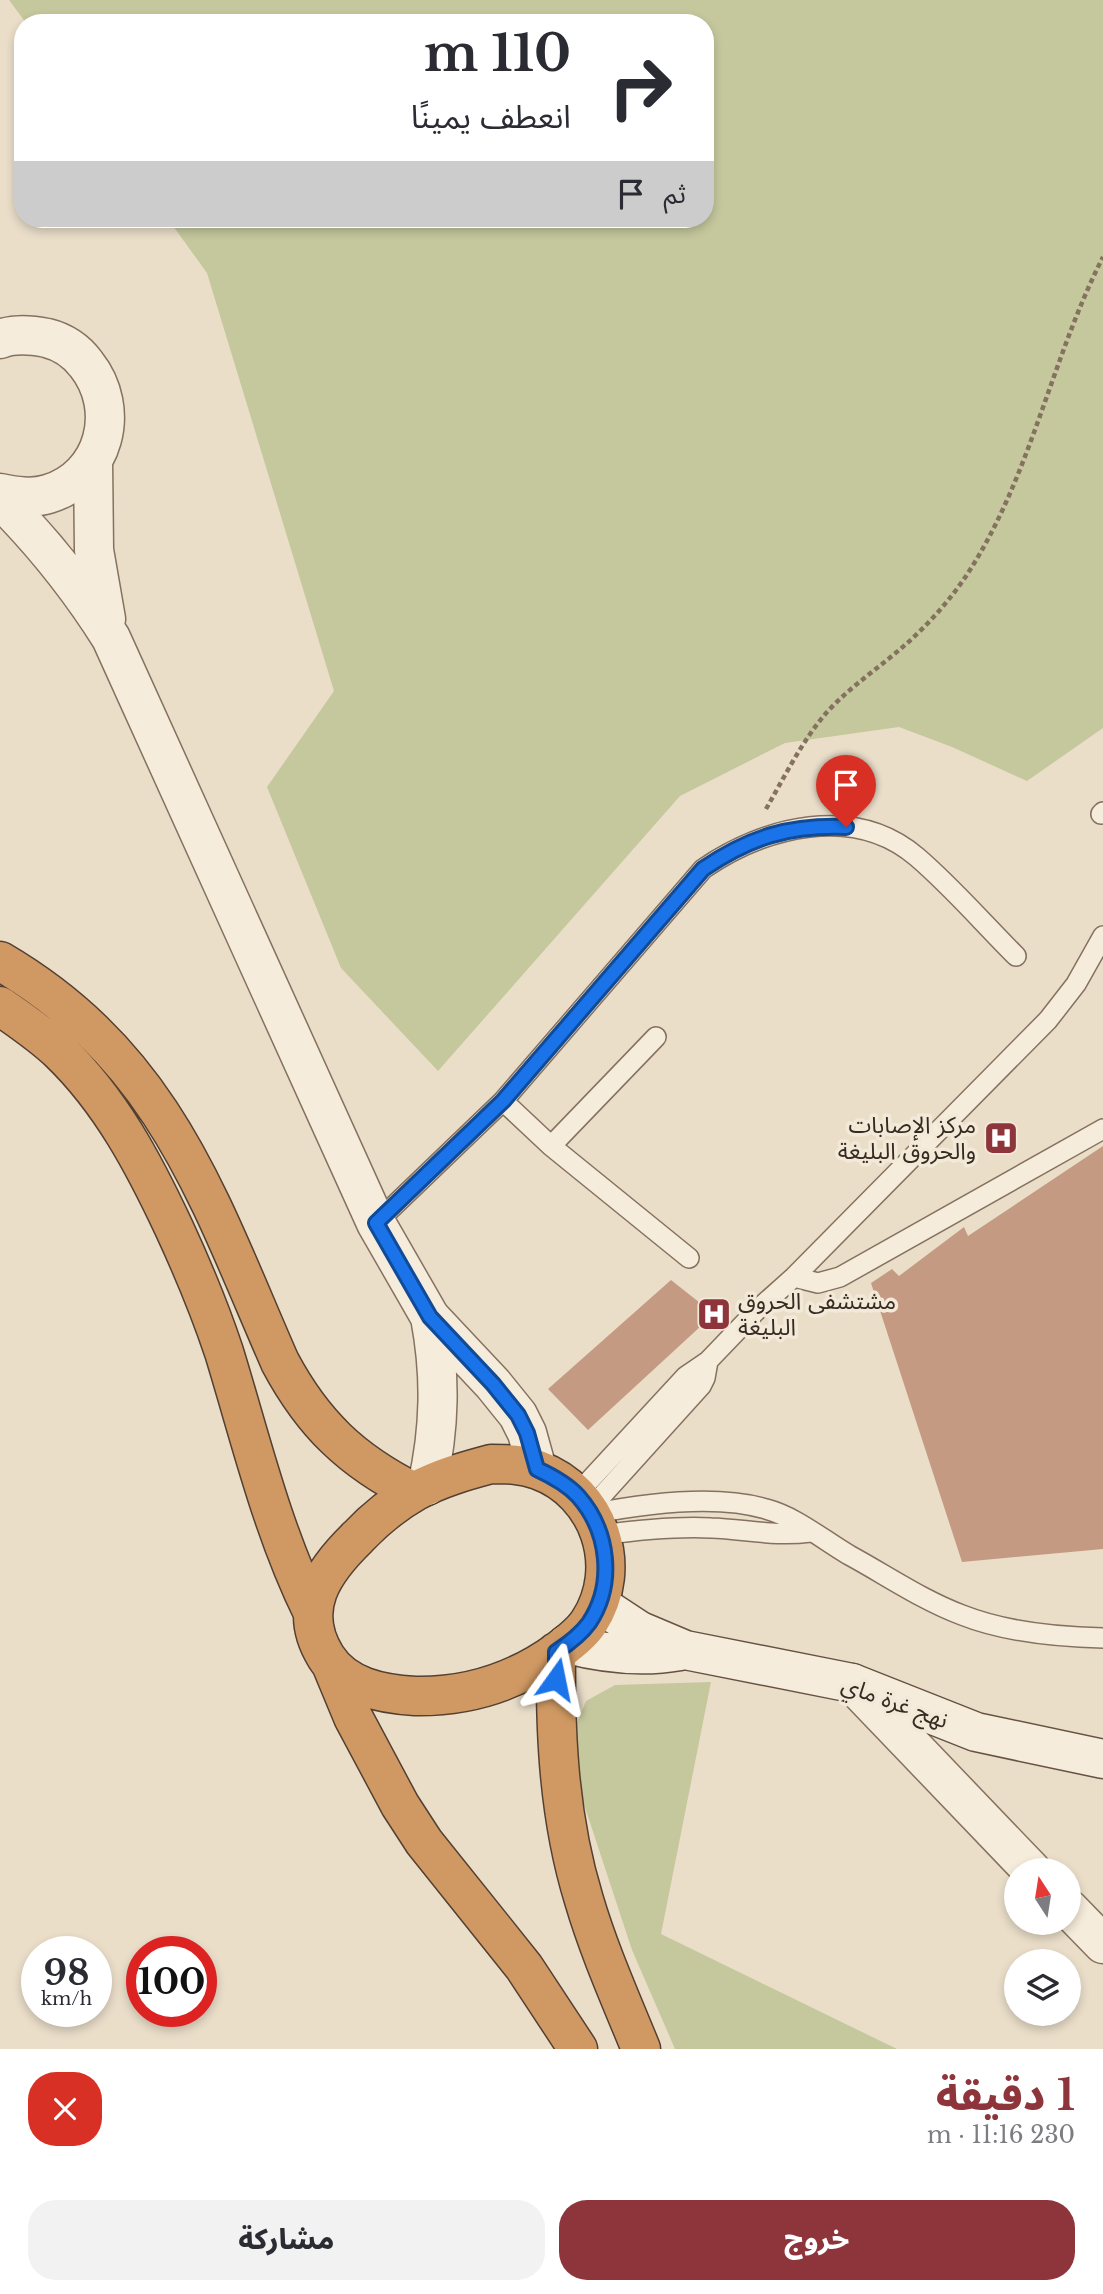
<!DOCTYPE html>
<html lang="ar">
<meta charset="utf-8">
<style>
:root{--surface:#fff;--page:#f2f2f3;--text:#2b2b33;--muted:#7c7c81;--accent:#8e353c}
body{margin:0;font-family:"Libre Baskerville","Noto Sans Arabic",serif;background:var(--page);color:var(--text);direction:rtl;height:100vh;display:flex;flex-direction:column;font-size:26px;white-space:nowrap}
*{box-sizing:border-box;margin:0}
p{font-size:23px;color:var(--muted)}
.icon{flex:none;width:38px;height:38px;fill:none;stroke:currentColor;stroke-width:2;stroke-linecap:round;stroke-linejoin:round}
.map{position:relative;height:2049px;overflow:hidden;direction:ltr}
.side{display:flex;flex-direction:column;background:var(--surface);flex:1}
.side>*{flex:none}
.banner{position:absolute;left:14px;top:14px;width:700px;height:214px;border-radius:28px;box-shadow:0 4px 10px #0003;direction:rtl;background:#fff;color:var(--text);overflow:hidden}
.needle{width:46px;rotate:348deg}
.tools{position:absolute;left:1004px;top:1858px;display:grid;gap:14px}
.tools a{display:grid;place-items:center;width:77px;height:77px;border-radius:50%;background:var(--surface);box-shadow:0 4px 10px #0003;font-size:35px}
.speed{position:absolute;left:21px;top:1936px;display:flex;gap:14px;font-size:35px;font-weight:700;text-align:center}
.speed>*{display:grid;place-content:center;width:91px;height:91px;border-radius:50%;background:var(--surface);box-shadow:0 4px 10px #0003;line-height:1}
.speed small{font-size:18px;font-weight:400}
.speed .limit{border:10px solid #d22;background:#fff;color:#111}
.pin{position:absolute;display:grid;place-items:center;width:60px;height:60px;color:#fff;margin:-72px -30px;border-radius:50% 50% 50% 0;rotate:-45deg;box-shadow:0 0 7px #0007}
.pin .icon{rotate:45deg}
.me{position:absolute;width:77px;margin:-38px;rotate:12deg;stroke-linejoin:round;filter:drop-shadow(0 0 5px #0008)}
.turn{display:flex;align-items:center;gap:24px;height:147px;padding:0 28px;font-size:32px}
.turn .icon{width:91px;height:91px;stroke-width:2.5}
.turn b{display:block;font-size:49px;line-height:60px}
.then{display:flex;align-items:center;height:66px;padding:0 28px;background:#0003;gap:14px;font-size:26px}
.round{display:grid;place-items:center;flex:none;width:74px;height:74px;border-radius:28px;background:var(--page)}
.overview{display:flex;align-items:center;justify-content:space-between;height:119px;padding:0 28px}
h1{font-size:42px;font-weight:800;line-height:52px;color:var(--accent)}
.action{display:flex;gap:14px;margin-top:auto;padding:14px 28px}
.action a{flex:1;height:80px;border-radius:28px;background:var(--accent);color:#fff;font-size:28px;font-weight:800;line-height:80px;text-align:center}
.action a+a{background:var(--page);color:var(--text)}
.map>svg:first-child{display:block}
.green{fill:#c5c89d}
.building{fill:#c59a83}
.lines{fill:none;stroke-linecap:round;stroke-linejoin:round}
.lane-casing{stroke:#85715f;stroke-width:22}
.street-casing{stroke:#85715f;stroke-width:41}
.secondary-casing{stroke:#675242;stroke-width:41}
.highway-casing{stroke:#534033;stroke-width:41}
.path{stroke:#85715f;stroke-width:4.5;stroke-dasharray:5 3.5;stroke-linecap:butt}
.lane{stroke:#f6ecdb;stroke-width:19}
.street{stroke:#f6ecdb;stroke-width:38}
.secondary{stroke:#f6ecdb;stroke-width:38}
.highway{stroke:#d09963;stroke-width:38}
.route-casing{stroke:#114b97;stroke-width:18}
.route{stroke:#1a73e8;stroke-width:12}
.labels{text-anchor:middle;stroke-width:7;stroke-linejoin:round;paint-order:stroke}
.poi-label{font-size:23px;fill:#372a21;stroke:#f2e9d8;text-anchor:end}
.street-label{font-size:23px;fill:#372a21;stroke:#f2e9d8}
</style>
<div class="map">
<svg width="1103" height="2049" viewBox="0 0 1103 2049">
<rect width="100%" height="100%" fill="#eadec9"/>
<path class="green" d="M9,0H1103V728L1027,781L952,747L899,727L785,743L680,796L438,1071L341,968L267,787L334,691L207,273L168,219H705V23H26Z
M711,1682L661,1934L897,2049H675L632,1950L572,1768L574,1730L586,1701L615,1685Z"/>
<path class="building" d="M1103,1146V1549L962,1562L871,1283L892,1269L899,1276L964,1227L968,1236Z
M671,1280L714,1314L588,1430L548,1389Z"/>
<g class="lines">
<g class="lane-casing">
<path id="lane" d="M1101,814L1103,812
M503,1101L551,1146L689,1258
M551,1146L656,1037
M376,1223L503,1101L703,869C764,827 854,803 917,857C952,887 983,923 1016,956
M794,1277L818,1283L840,1277L1103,1129
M577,1494L686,1376L708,1361L756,1311L794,1277L1048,1020L1076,984L1103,936
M589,1510L701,1386L705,1378L708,1361
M591,1514C642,1504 716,1494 766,1509C796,1517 822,1539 849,1555C886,1575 922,1600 962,1615C1005,1632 1057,1637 1103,1638
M601,1535C638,1530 674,1526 711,1528C744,1529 777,1537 810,1532"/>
</g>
<g class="street-casing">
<path id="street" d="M0,339C15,333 32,335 47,338C63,342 77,352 86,364C122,409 105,477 48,494C32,499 15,496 0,493
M93,461L94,550L106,619
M0,499C43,542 79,587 111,638L376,1223L430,1317L493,1384L518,1415L527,1433L537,1469
M427,1486C440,1428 441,1375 430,1317
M852,1683L1032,1871
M1069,1909L1103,1944"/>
</g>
<g class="secondary-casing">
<path id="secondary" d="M599,1604L640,1631L685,1650L852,1683L976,1732L1103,1759
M567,1644C605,1654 641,1658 680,1651"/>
</g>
<g class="highway-casing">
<path id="highway" d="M0,961C165,1058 208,1198 280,1362C313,1424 352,1461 414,1492
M0,1006C20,1020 41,1034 59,1051C111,1101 144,1164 174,1228C193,1269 210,1310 224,1352C251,1440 272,1530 313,1613
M491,1464C507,1464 522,1464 538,1470C599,1492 625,1567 589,1622C582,1633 569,1643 558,1651C515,1682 468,1697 415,1696C381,1694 345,1687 326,1657C296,1609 323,1571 358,1537C375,1519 395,1503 416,1491C440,1478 465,1471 491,1464Z
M556,1652C555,1736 559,1819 584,1900C599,1951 621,2000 641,2049
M331,1664L353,1717L400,1805L424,1842L524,1967L578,2049"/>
</g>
<path class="path" d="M766,809C785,776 803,739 828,711C851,686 880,667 905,645C928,625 951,599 968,573C1031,476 1051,359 1103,257"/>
<use href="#lane" class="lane"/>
<use href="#street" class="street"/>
<use href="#secondary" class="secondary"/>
<use href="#highway" class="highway"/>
</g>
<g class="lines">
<g class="route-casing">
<path id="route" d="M556,1679V1652C568,1644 581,1634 589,1623C615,1584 609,1531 578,1496C567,1484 552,1476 537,1469L527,1433L518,1415L493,1384L430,1317L376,1223L503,1101L703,869C750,837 789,825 846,827"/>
</g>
<use href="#route" class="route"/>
</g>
<defs>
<g id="hospital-square" transform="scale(1.75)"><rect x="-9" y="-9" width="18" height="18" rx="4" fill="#8e353c" stroke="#f2e9d8"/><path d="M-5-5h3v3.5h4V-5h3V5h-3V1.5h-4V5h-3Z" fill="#fff"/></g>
</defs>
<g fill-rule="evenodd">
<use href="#hospital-square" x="1001" y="1138"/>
<use href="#hospital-square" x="714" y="1314"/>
</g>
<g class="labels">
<g class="poi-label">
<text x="976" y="1133">مركز الإصابات<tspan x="976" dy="26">والحروق البليغة</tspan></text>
<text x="738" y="1309" text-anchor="start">مشتشفى الحروق<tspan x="738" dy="26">البليغة</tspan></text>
</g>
<g class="street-label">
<text transform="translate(895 1702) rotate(20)" y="8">نهج غرة ماي</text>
</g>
</g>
</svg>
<div class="tools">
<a><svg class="needle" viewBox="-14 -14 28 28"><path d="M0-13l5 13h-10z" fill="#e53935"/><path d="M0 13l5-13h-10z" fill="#7c7c81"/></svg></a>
<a><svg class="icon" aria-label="layers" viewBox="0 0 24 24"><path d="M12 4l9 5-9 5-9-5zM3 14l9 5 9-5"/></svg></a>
</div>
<div class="speed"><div>98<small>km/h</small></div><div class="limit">100</div></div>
<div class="pin" style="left:846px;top:827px;background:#d93025"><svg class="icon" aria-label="arrive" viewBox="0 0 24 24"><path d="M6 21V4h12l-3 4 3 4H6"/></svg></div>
<svg class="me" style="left:556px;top:1679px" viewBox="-20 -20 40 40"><path d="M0-17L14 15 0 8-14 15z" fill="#1a73e8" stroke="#fff" stroke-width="4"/></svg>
<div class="banner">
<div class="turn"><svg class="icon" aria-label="right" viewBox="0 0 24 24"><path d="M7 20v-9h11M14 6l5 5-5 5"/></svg><div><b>110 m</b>انعطف يمينًا</div></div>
<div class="then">ثم<svg class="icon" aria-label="arrive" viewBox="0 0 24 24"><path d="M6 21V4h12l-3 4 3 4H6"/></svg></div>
</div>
</div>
<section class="side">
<div class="overview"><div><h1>1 دقيقة</h1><p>230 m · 11:16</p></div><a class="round" style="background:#d93025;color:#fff"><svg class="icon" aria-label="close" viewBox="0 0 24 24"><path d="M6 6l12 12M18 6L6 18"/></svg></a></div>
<div class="action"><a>خروج</a><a>مشاركة</a></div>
</section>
